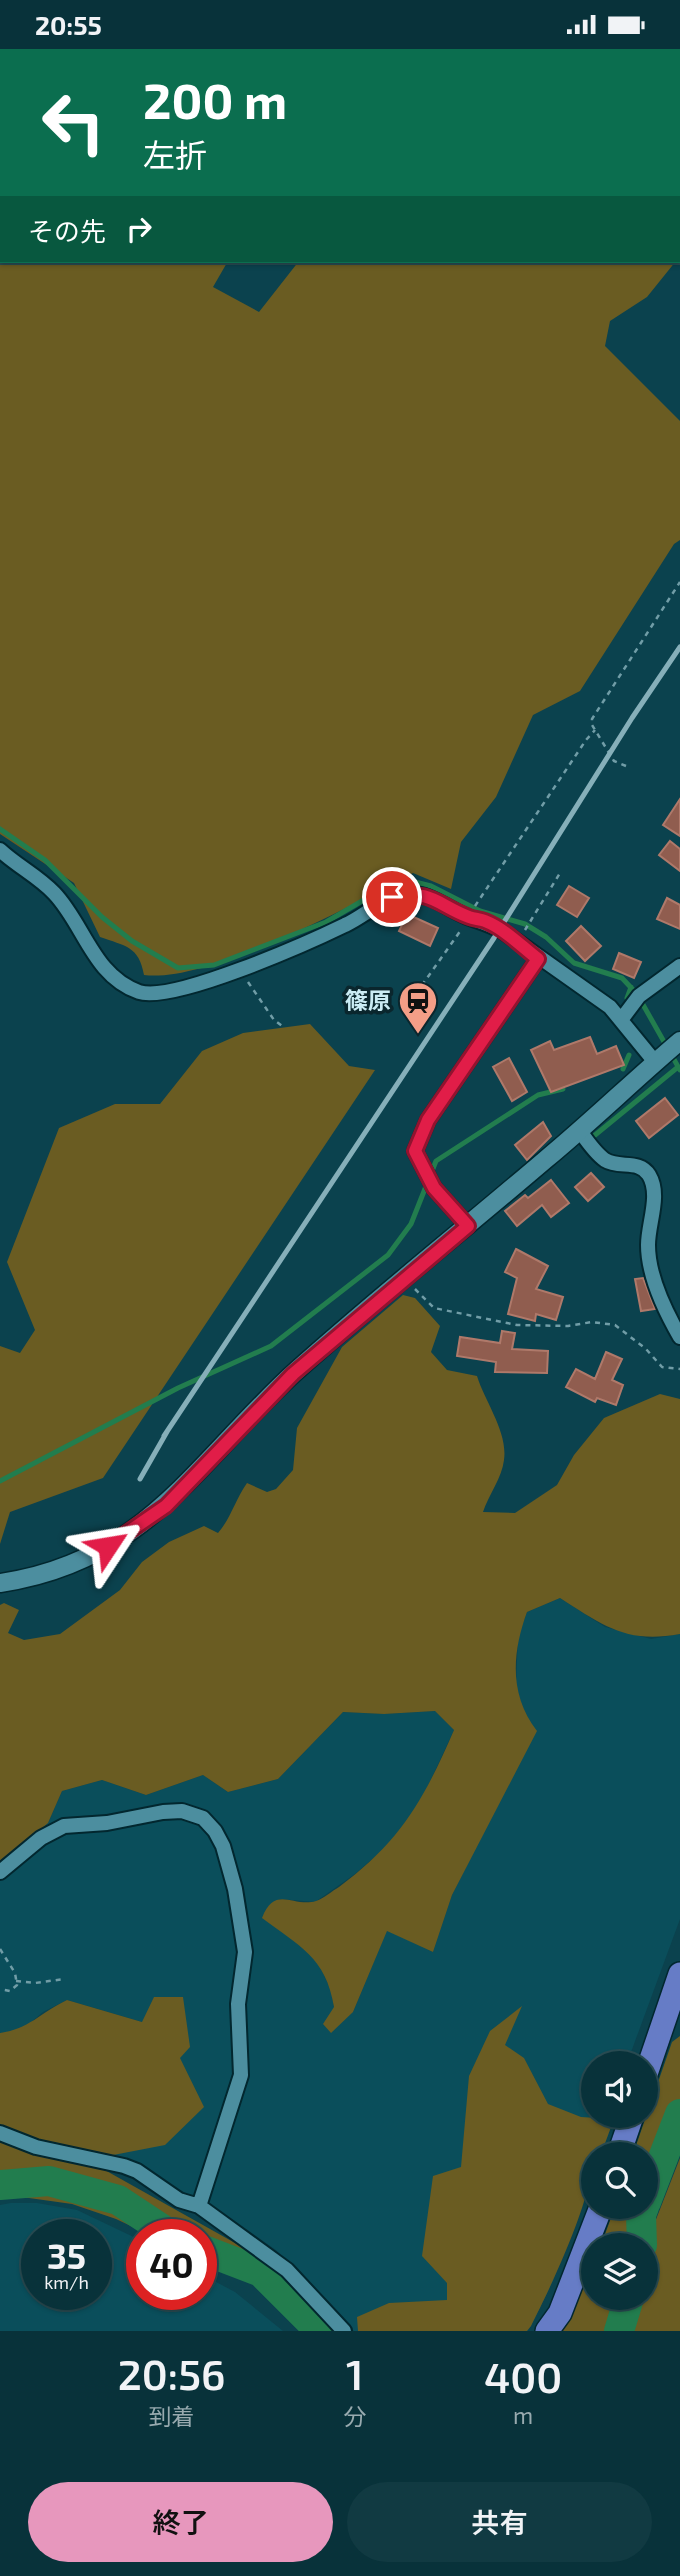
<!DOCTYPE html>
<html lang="ja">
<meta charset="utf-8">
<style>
:root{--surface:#08323a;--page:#113a42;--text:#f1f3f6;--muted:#98aaaf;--line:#294d54;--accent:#e797bd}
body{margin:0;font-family:"Exo 2","Noto Sans JP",sans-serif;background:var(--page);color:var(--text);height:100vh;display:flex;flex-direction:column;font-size:26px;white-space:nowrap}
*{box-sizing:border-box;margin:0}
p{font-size:23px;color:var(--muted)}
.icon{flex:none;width:38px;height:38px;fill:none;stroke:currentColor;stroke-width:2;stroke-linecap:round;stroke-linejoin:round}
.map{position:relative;height:2282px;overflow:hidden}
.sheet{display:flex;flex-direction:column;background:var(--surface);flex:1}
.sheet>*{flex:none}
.guide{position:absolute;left:0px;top:0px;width:681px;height:214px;box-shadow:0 2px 5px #0004,0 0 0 2px var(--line);background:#0b6e4f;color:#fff;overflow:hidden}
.controls{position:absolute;left:581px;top:2002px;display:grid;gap:14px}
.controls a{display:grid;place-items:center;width:77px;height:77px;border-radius:50%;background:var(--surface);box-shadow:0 2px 5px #0004,0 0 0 2px var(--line);font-size:35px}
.speed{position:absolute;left:21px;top:2170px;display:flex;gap:14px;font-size:35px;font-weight:700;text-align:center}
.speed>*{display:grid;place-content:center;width:91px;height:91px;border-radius:50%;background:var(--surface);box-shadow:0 2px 5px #0004,0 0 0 2px var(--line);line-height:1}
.speed small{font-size:18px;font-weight:400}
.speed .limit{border:10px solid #d22;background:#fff;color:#111}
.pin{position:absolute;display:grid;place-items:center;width:60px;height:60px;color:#fff;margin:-30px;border:4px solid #fff;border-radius:50%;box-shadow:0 2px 7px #0007}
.me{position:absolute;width:77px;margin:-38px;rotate:57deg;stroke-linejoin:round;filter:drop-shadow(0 0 5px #0008)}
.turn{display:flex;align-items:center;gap:24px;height:147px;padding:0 28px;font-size:32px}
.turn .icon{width:91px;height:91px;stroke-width:2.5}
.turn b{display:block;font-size:49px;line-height:60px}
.then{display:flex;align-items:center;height:66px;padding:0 28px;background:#0003;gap:14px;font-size:26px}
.eta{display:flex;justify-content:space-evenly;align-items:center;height:119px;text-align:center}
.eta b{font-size:42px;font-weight:600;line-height:49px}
.button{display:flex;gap:14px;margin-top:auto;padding:14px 28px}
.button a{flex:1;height:80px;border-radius:42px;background:var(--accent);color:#111;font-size:28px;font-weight:600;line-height:80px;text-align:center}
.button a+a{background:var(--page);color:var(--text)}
.status{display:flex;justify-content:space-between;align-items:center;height:49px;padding:0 35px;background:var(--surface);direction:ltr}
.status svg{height:19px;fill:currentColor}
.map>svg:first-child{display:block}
.built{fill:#0a4e5b;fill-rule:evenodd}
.green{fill:#6a5c22}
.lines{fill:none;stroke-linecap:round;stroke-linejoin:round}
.stream{stroke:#227d4e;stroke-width:5}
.river{stroke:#227d4e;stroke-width:30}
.building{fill:#905d4f;stroke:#af796a;stroke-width:2}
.minor-casing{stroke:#02272f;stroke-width:18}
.tertiary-casing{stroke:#02272f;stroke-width:21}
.trunk-casing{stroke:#02272f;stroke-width:26}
.path{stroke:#719da7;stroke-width:2.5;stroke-dasharray:5 5;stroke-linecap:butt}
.minor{stroke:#4c8e9f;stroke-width:14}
.tertiary{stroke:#4c8e9f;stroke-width:18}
.trunk{stroke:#667cc6;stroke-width:23}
.rail{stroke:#86afb9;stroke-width:5}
.route-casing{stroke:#92132f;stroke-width:18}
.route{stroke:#e11d48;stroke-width:12}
.labels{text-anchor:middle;stroke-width:7;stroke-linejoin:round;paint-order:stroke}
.poi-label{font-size:23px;font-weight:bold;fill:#cbecf5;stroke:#0a262d;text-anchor:end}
</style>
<div class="status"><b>20:55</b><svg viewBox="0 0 49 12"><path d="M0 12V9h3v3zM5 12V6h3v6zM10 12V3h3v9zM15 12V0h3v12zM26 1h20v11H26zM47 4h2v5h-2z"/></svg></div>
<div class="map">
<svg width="680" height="2282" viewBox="0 0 680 2282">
<rect width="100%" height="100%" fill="#0b424e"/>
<path class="built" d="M560,1549L605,1578L651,1590L680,1585V1870L627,2014H593V2067H615L614,2070L601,2105H593V2125L553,2232L531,2277L527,2282H354L276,2201L220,2162L136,2118L107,2107L142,1973L67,1951L43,1963L22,1981L0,1984V1816L48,1774L62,1742L102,1731L146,1746L203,1726L228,1743L278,1730L343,1663L384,1665L435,1662L454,1681L421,1752L392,1793L355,1825L315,1853L279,1850L316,1909L331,1941L334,1958L353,1963L387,1881L433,1903L452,1846L491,1768L523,1664L516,1636L518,1587L527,1563Z
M11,2154H37L77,2161L142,2192V2245H201V2225L235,2243L283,2282H0V2156ZM37,2186H96V2245H37Z"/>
<path class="green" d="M0,0H108L2,2V212H228L213,238L259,263L299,212H676L647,248L610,272L605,297L680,372V491L674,495L580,642L533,666L496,748L461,793L451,840L413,824C354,856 208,934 144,926C139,897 125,897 100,888L74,834L0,785Z
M310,975L349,1017L375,1021L103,1429L10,1463L0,1495V1297L20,1304L35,1281L7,1213L59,1079L115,1055H160L202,1002L243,984Z
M403,1246L415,1249L440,1277L431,1303L447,1321L477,1327C485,1353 508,1383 504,1411C502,1429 488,1447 483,1463L515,1464L557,1436L574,1406L604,1369L660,1345L680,1350V1585C627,1595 604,1577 560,1549L527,1563C512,1604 509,1646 537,1682L452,1846L433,1903L387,1882L353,1963L331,1984L323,1975L334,1958C326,1908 299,1897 262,1869C275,1835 293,1859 316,1852C323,1850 332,1842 339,1838C401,1792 424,1750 454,1681L435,1662L384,1665L343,1663L278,1730L228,1743L203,1726L146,1746L102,1731L62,1742L48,1774L0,1816V1556L4,1554L19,1561L8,1584L24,1591L60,1585L120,1541L142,1513L169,1493L204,1477L218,1484C231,1469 235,1451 247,1434L267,1443L276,1440L293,1421L297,1379L342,1298Z
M154,1948H183L190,1998L180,2009L204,2058L165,2096L108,2107L103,2120L267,2212L248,2232L201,2210V2186H150L116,2170L72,2155L29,2149H0V1984C29,1980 40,1964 67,1951L142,1973Z
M522,1957L505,1996L524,2009L548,2055L581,2068L614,2070L601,2105H593C593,2150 552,2235 531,2277L527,2282H358L357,2268L389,2254L447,2251V2234L422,2207L433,2127L461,2118L469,2027L490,1982Z
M680,1987V2054L646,2140V2105H633L672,1993Z
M680,2109V2282H559L593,2217V2249H646V2196Z
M615,2158H639L633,2196H601Z"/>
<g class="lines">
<path class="stream" d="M0,780L45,811L102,868L132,892L178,919L214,916L326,873L393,834L415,833L431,837L480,862L525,875L546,888L574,914L622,929L637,945L680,1021
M627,949L631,938
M623,1020L629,1006
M589,1091L678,1018
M0,1432L178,1339L271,1297L388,1206L411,1175L436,1112L538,1046L563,1040"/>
<path class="river" d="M0,2136L49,2132L118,2151L171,2186
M646,2153L680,2065
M642,2196L641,2166L644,2158
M201,2200L261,2223L320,2282
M619,2282L629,2249"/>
</g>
<path class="building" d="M680,750V787L663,776Z
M670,792L680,800V822L659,806Z
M569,837L589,849L577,868L557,856Z
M667,849L680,856V880L657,870Z
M407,865L438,879L430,897L399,882Z
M581,877L601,897L585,912L566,892Z
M619,904L641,913L634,929L613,920Z
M590,988L597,1005L616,997L624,1016L551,1043L531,1001L550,992L554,1001Z
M509,1009L527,1043L512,1052L493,1018Z
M665,1049L678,1066L649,1089L636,1072Z
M543,1073L551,1087L527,1111L515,1096Z
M591,1124L604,1138L588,1152L575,1138Z
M551,1131L569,1154L551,1168L542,1156L517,1177L505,1162L525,1146L528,1149Z
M516,1200L548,1217L536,1240L563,1248L556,1271L536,1265L535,1272L508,1265L517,1229L505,1223Z
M643,1229L655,1260L641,1262L635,1230Z
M502,1282L515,1284L512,1300L548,1302L547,1324L495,1323L496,1313L457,1307L460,1288L500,1294Z
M606,1303L622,1310L612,1331L623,1336L616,1356L597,1349L595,1353L566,1338L576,1320L595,1330Z"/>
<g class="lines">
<g class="minor-casing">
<path id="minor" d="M627,0L634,2
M679,9H680
M0,801C17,817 38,827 54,844C84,875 93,927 139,943C173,954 308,894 345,876C365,867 383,848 406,845C431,843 448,861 470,869C482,873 492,876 504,883L610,958L655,1013
M621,971L639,947L680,917
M580,1082C587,1092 595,1104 605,1111C619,1120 639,1110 649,1126C661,1146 648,1174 648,1196C648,1227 665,1262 680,1288
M468,1177L434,1139L415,1102L428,1071L538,910
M0,1823L41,1789L64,1777L107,1774L163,1763L182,1762L203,1769L215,1782L223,1797L235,1840L245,1903L238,1955L241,2026L199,2157
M0,2084L36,2098L124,2117L137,2122L179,2151L199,2157L287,2221L344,2282"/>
</g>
<g class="tertiary-casing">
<path id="tertiary" d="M0,1534C146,1513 197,1412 295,1323C376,1250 462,1182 545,1111C591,1073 634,1031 680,992"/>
</g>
<g class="trunk-casing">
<path id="trunk" d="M646,2025L680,1925
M619,2105L632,2067
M547,2282L560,2264L601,2158"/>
</g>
<path class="path" d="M337,0L338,2
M626,717L614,712L592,676V670L680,533
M475,857L586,691L595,681
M525,881L560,824
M248,933L274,971L282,977
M408,963L420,939L461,881
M415,1240L434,1259L517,1276L568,1277L592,1273L615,1276L646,1300L662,1318L680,1320
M0,1900L15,1924L17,1936L10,1942L0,1940
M16,1932L35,1934L64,1930"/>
<use href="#minor" class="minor"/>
<use href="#tertiary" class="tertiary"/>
<use href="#trunk" class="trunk"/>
<path class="rail" d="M164,1387L494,889L632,669L680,598
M140,1430L168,1381"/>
</g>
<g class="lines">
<g class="route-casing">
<path id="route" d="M108,1497L166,1457L293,1325L468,1177L434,1139L415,1102L428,1071L538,910C521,897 505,880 485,872C480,870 474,870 469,868C437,856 432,840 392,848"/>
</g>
<use href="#route" class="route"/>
</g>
<defs>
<g id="station-pin" transform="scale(2.0125)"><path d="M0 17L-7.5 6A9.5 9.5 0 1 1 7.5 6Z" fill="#f49e87" stroke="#0a262d"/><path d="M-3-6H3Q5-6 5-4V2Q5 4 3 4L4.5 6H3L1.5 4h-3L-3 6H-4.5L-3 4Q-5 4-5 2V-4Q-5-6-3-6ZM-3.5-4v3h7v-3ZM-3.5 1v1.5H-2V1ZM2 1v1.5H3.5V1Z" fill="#111"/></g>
</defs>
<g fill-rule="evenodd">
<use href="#station-pin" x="418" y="952"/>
</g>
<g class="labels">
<g class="poi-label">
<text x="391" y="960">篠原</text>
</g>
</g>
</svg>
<div class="controls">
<a><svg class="icon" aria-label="sound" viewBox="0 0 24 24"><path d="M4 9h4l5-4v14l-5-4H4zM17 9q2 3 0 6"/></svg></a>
<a><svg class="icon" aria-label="search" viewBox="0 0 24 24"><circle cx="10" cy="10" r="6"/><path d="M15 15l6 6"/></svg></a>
<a><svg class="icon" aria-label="layers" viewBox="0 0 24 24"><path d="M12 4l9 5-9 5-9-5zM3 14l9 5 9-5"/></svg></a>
</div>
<div class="speed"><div>35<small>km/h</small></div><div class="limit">40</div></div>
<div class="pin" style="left:392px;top:848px;background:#d93025"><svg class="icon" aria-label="arrive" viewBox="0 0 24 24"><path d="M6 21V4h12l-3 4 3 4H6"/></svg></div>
<svg class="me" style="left:108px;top:1497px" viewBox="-20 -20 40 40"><path d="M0-17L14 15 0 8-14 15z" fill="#e11d48" stroke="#fff" stroke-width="4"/></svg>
<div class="guide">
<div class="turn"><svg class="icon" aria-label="left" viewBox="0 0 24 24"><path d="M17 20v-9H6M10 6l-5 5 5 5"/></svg><div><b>200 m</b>左折</div></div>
<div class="then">その先<svg class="icon" aria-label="right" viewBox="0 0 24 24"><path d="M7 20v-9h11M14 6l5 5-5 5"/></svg></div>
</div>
</div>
<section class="sheet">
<div class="eta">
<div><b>20:56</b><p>到着</p></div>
<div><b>1</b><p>分</p></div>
<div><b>400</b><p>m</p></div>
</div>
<div class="button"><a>終了</a><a>共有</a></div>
</section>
